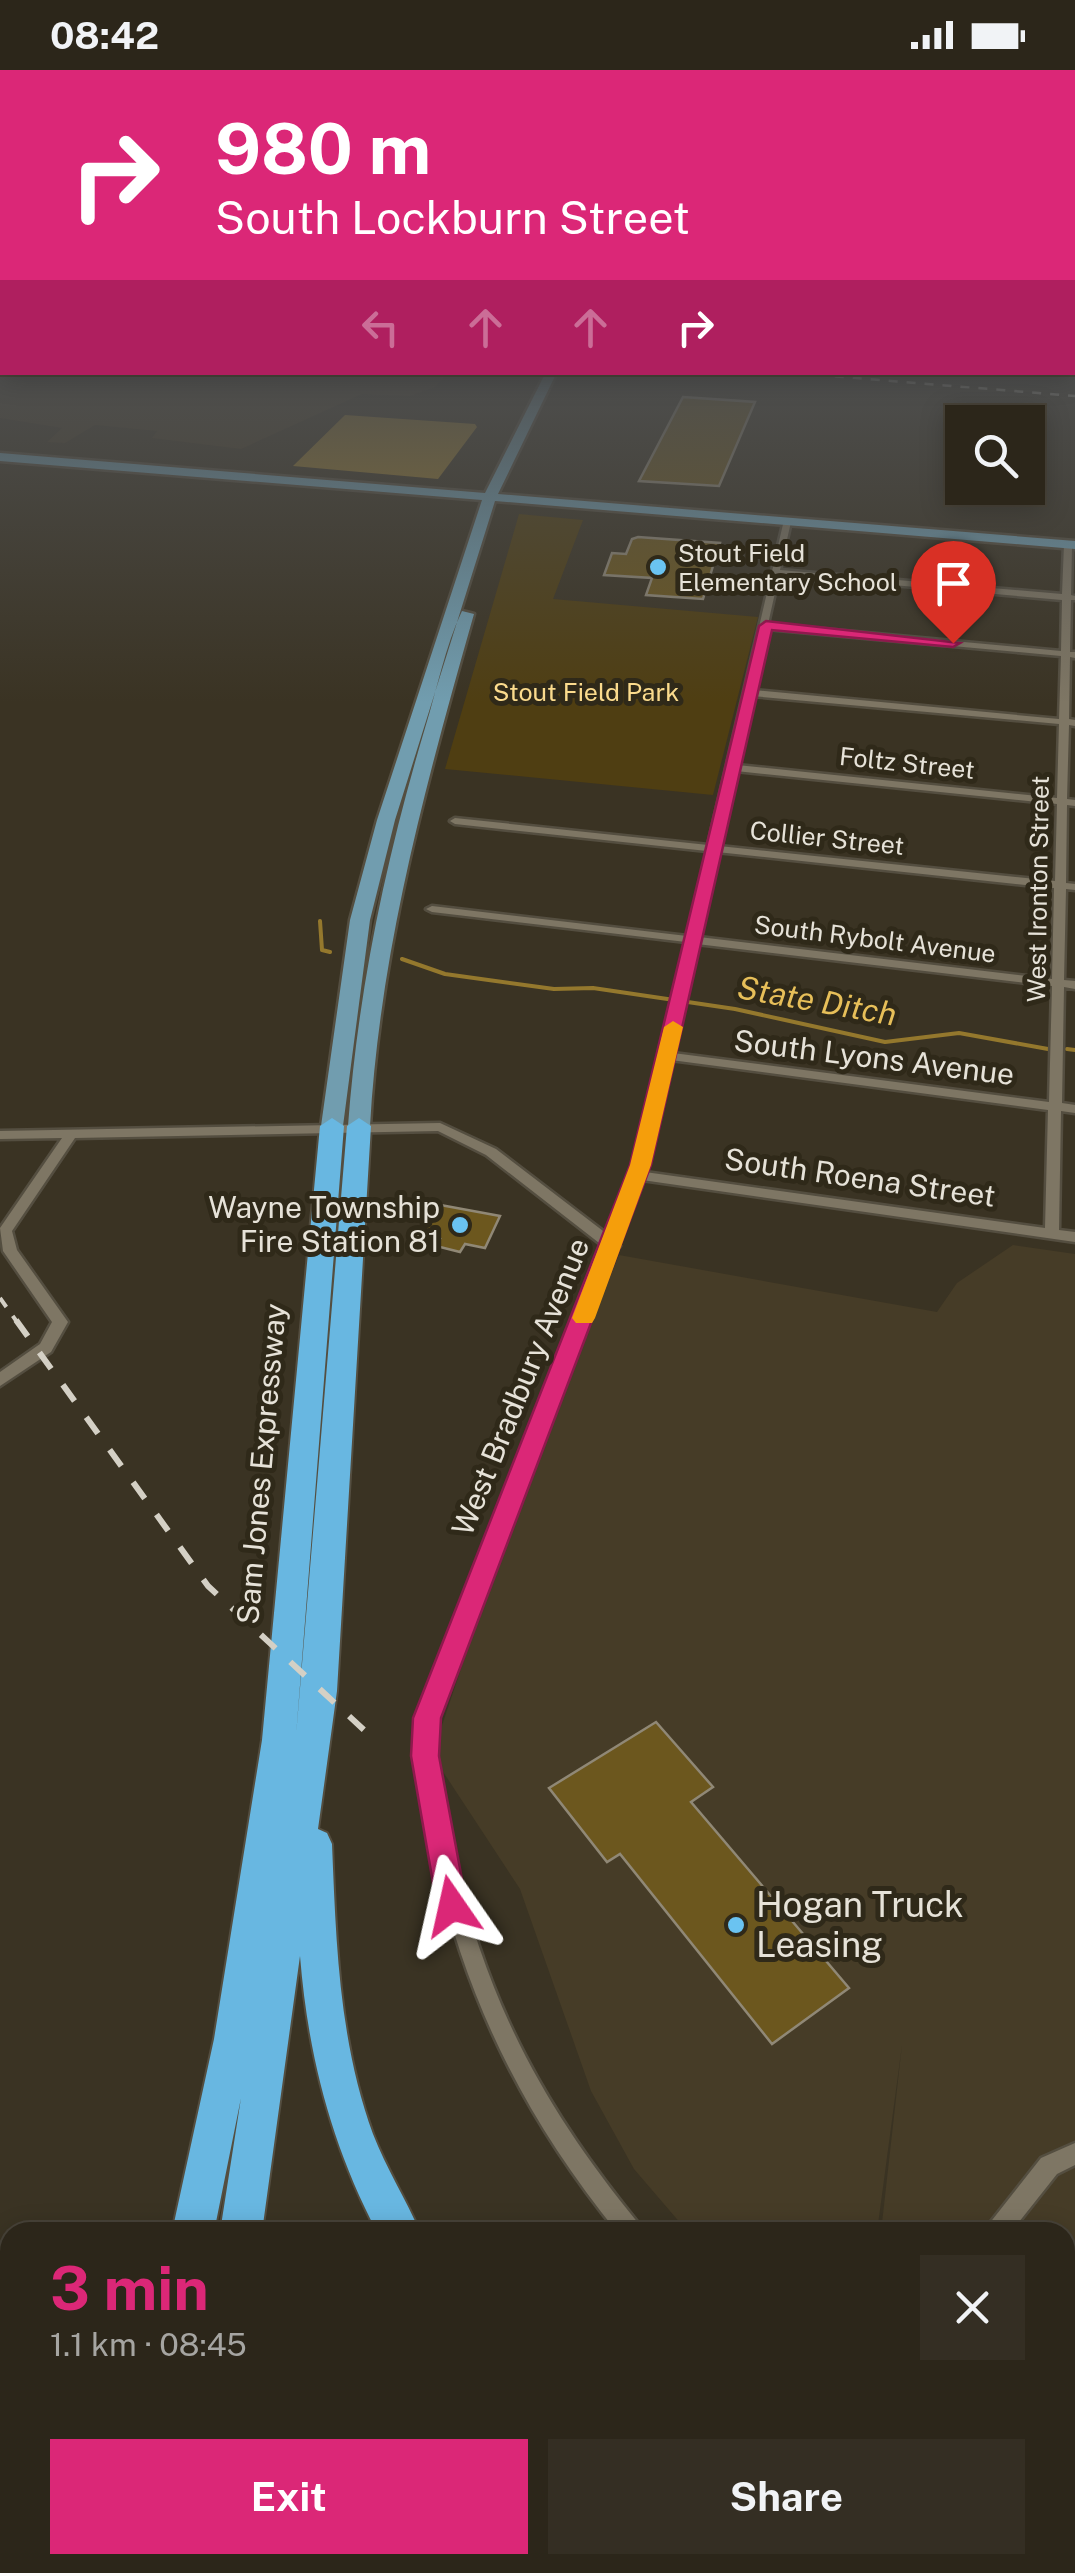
<!DOCTYPE html>
<meta charset="utf-8">
<style>
:root{--surface:#2c261a;--page:#342e23;--text:#f1f3f6;--muted:#a6a5a2;--line:#484339;--accent:#db2777}
body{margin:0;font-family:"Public Sans",sans-serif;background:var(--page);color:var(--text);height:100vh;display:flex;flex-direction:column;font-size:38px;white-space:nowrap}
*{box-sizing:border-box;margin:0}
p{font-size:32px;color:var(--muted)}
.icon{flex:none;width:55px;height:55px;fill:none;stroke:currentColor;stroke-width:2;stroke-linecap:round;stroke-linejoin:round}
.map{position:relative;flex:1;overflow:hidden}
.details{position:absolute;left:0px;top:2152px;width:1075px;height:352px;display:flex;flex-direction:column;background:var(--surface);border-radius:30px 30px 0 0;box-shadow:0 5px 25px #0003,0 0 0 2px var(--line)}
.details>*{flex:none}
.guide{position:absolute;left:0px;top:0px;width:1075px;height:305px;box-shadow:0 5px 25px #0003,0 0 0 2px var(--line);background:#db2777;color:#fff;overflow:hidden}
.tools{position:absolute;left:945px;top:335px;display:grid;gap:20px}
.tools a{display:grid;place-items:center;width:100px;height:100px;border-radius:0px;background:var(--surface);box-shadow:0 5px 25px #0003,0 0 0 2px var(--line);font-size:50px}
.pin{position:absolute;display:grid;place-items:center;width:85px;height:85px;color:#fff;margin:-102px -42px;border-radius:50% 50% 50% 0;rotate:-45deg;box-shadow:0 0 10px #0007}
.pin .icon{rotate:45deg}
.me{position:absolute;width:110px;margin:-55px;rotate:349deg;stroke-linejoin:round;filter:drop-shadow(0 0 8px #0008)}
.turn{display:flex;align-items:center;gap:35px;height:210px;padding:0 50px;font-size:45px}
.turn .icon{width:130px;height:130px;stroke-width:2.5}
.turn b{display:block;font-size:70px;line-height:85px}
.lanes{display:flex;align-items:center;height:95px;padding:0 50px;background:#0003;justify-content:center;gap:50px;direction:ltr}
.lanes .off{opacity:.35}
.round{display:grid;place-items:center;flex:none;width:105px;height:105px;border-radius:0px;background:var(--page)}
.head{display:flex;align-items:center;justify-content:space-between;height:170px;padding:0 50px}
h1{font-size:60px;font-weight:700;line-height:75px;color:var(--accent)}
.button{display:flex;gap:20px;margin-top:auto;padding:20px 50px}
.button a{flex:1;height:115px;border-radius:0px;background:var(--accent);color:#fff;font-size:40px;font-weight:700;line-height:115px;text-align:center}
.button a+a{background:var(--page);color:var(--text)}
.status{display:flex;justify-content:space-between;align-items:center;height:70px;padding:0 50px;background:var(--surface);direction:ltr}
.status svg{height:28px;fill:currentColor}
.map>svg:first-child{display:block}
.built{fill:#463c27}
.green{fill:#4f3e12}
.water{fill:#94782d}
.lines{fill:none;stroke-linecap:round;stroke-linejoin:round}
.stream{stroke:#94782d;stroke-width:4}
.building{fill:#6c571e;stroke:#908876;stroke-width:2.5}
.street-casing{stroke:#544e40;stroke-width:5}
.primary-casing{stroke:#544e40;stroke-width:5}
.highway-casing{stroke:#544e40;stroke-width:4}
.street{fill:#7e7664;fill-rule:evenodd}
.primary{fill:#719daf;fill-rule:evenodd}
.highway{fill:#68b7e1;fill-rule:evenodd}
.rail-far2{stroke:#d4d0c5;stroke-width:2.5;stroke-dasharray:9 9;stroke-linecap:butt}
.rail-far1{stroke:#d4d0c5;stroke-width:4;stroke-dasharray:11 11;stroke-linecap:butt}
.rail{stroke:#d4d0c5;stroke-width:6;stroke-dasharray:20 20;stroke-linecap:butt}
.route{fill:#db2777;stroke:#8e194d;stroke-width:2.5}
.slow{fill:#f59e0b}
.poi-dot{fill:#6ac3f1;stroke:#2f2919;stroke-width:4}
.labels{text-anchor:middle;stroke-width:10;stroke-linejoin:round;paint-order:stroke}
.far-poi-label{font-size:25px;fill:#e6e2d8;stroke:#2f2919;text-anchor:start}
.far-park-label{font-size:25px;fill:#fbdb8d;stroke:#2f2919}
.far-street-label{font-size:25px;fill:#e6e2d8;stroke:#2f2919}
.street-label{font-size:30px;fill:#e6e2d8;stroke:#2f2919}
.poi-label{font-size:30px;fill:#e6e2d8;stroke:#2f2919;text-anchor:end}
.water-label{font-size:32px;font-style:italic;fill:#e7bf59;stroke:#2f2919}
.near-poi-label{font-size:35px;fill:#e6e2d8;stroke:#2f2919;text-anchor:start}
</style>
<div class="status"><b>08:42</b><svg viewBox="0 0 49 12"><path d="M0 12V9h3v3zM5 12V6h3v6zM10 12V3h3v9zM15 12V0h3v12zM26 1h20v11H26zM47 4h2v5h-2z"/></svg></div>
<div class="map">
<svg width="1075" height="2503" viewBox="0 0 1075 2503">
<rect width="100%" height="100%" fill="#3a3323"/>
<path class="built" d="M0,283L2,302L448,303L435,317L410,326L362,324L241,379L152,368L157,361L95,355L65,373L47,372L62,358L0,348Z
M1013,1175L1075,1184V2503H860L856,2495H1065V2162H881L902,1975L877,2162H688L634,2099L591,2021L520,1819L432,1685L517,1432L619,1185L937,1242L957,1213Z"/>
<path class="green" d="M519,444L583,450L553,529L758,547L713,725L445,699Z"/>
<path class="water" d="M345,345L475,354L477,357L438,409L293,396Z"/>
<g class="lines">
<path class="stream" d="M320,851L322,880L330,882
M402,889L445,904L554,919L593,918L735,939L885,972L959,963L1048,979
M1067,979L1075,980"/>
</g>
<path class="building" d="M683,327L755,332L719,416L639,411Z
M638,467L720,473L703,529L646,525L652,508L604,505L612,483L626,484L632,469Z
M435,1134L500,1146L485,1178L465,1174L460,1182L436,1176L440,1169L419,1165Z
M656,1652L713,1717L691,1732L849,1918L772,1974L620,1784L607,1792L549,1718Z"/>
<g class="lines">
<g class="street-casing">
<path id="street" d="M784,450L791,452L780,500L1062,524L1064,475L1068,473L1072,475L1071,525L1075,526V530H1071L1070,582H1075V588L1070,587L1069,649L1075,650V656L1069,655L1067,729L1075,730V736L1067,735L1066,813L1075,814V820L1066,819L1064,910L1075,911V919L1064,917L1062,1033L1075,1035V1043L1061,1041L1059,1160L1075,1162V1172L642,1110L618,1173L620,1176L616,1180L434,1659C436,1705 445,1750 456,1795C489,1937 547,2042 639,2154L642,2162H617C527,2051 468,1935 436,1795C426,1750 417,1705 416,1659L603,1176L486,1085L438,1061L75,1068L12,1161L17,1180L68,1252L51,1282L0,1316V1302L40,1274L52,1252L3,1181L0,1158L62,1068L0,1069V1061L440,1053L496,1079L607,1164L634,1095L686,872L432,842L426,839L432,836L687,866L707,781L455,754L450,751L455,748L708,775ZM779,505L1062,530L1061,581L768,554ZM767,559L1061,586L1059,649L754,620ZM752,626L1059,654L1057,728L737,695ZM736,701L1057,734L1055,811L719,776ZM717,782L1054,818L1052,909L699,867ZM697,874L1052,916L1049,1032L673,983ZM671,990L1048,1040L1045,1158L645,1102Z
M1075,2073V2095L1057,2104L1011,2162H986L989,2154L1041,2088Z
M902,2495H929L932,2503H905Z"/>
</g>
<g class="primary-casing">
<path id="primary" d="M546,302H557L498,424L1075,471V479L495,431L395,750L370,850L343,1056L332,1063L324,1061L321,1056L350,850L377,750L482,430L0,391V383L485,423Z
M462,541L474,544C426,713 380,880 370,1056L359,1063L348,1056C358,920 386,789 425,658C437,620 445,576 462,541Z"/>
</g>
<g class="highway-casing">
<path id="highway" d="M332,1048L344,1056L296,1666L347,1056L359,1048L371,1056L337,1621L318,1759L327,1763L332,1774C336,1872 339,1971 373,2064C386,2098 406,2129 420,2162H377C331,2074 308,1985 300,1886L262,2162H220L241,2028L214,2162H172L214,1969L262,1670L320,1056Z
M99,2495H147L145,2503H97Z
M151,2495H199L197,2503H149Z
M299,2495H358L354,2503H295Z
M537,2495H595L599,2503H541Z
M665,2495H715L719,2503H669Z"/>
</g>
<use href="#street" class="street"/>
<use href="#primary" class="primary"/>
<use href="#highway" class="highway"/>
<path class="rail-far2" d="M781,302L1075,326"/>
<path class="rail-far1" d="M0,1228L17,1252"/>
<path class="rail" d="M16,1250L208,1516L376,1671"/>
</g>
<linearGradient id="sky" x2="0" y2="1"><stop stop-color="#201c13"/><stop offset="0.45" stop-color="#4f5050"/><stop offset="1" stop-color="#4f5050" stop-opacity="0"/></linearGradient>
<rect width="1075" height="633" fill="url(#sky)"/>
<path class="route" d="M766,551L960,573L953,577L772,560L651,1095L441,1648L439,1686L467,1836L463,1846L452,1850L442,1846L437,1836L411,1686L413,1648L630,1095L759,556Z"/>
<path class="slow" d="M673,951L683,957L651,1095L595,1248L592,1253H576L572,1248L630,1095L664,957Z"/>
<g class="poi-dot">
<circle cx="658" cy="497" r="10"/>
<circle cx="460" cy="1155" r="10"/>
<circle cx="736" cy="1855" r="10"/>
</g>
<g class="labels">
<g class="far-poi-label">
<text x="678" y="492">Stout Field<tspan x="678" dy="29">Elementary School</tspan></text>
</g>
<g class="far-park-label">
<text x="586" y="631">Stout Field Park</text>
</g>
<g class="far-street-label">
<text transform="translate(907 693) rotate(6)" y="9">Foltz Street</text>
<text transform="translate(827 768) rotate(6)" y="9">Collier Street</text>
<text transform="translate(1038 819) rotate(-89)" y="9">West Ironton Street</text>
<text transform="translate(875 869) rotate(7)" y="9">South Rybolt Avenue</text>
</g>
<g class="street-label">
<text transform="translate(874 988) rotate(7)" y="10">South Lyons Avenue</text>
<text transform="translate(860 1108) rotate(8)" y="10">South Roena Street</text>
<text transform="translate(521 1317) rotate(-68)" y="10">West Bradbury Avenue</text>
<text transform="translate(262 1394) rotate(-85)" y="10">Sam Jones Expressway</text>
</g>
<g class="poi-label">
<text x="440" y="1148">Wayne Township<tspan x="440" dy="34">Fire Station 81</tspan></text>
</g>
<g class="water-label">
<text transform="translate(817 931) rotate(10)" y="11">State Ditch</text>
</g>
<g class="near-poi-label">
<text x="756" y="1847">Hogan Truck<tspan x="756" dy="40">Leasing</tspan></text>
</g>
</g>
</svg>
<div class="tools">
<a><svg class="icon" aria-label="search" viewBox="0 0 24 24"><circle cx="10" cy="10" r="6"/><path d="M15 15l6 6"/></svg></a>
</div>
<div class="pin" style="left:953px;top:573px;background:#d93025"><svg class="icon" aria-label="arrive" viewBox="0 0 24 24"><path d="M6 21V4h12l-3 4 3 4H6"/></svg></div>
<svg class="me" style="left:452px;top:1836px" viewBox="-20 -20 40 40"><path d="M0-17L14 15 0 8-14 15z" fill="#db2777" stroke="#fff" stroke-width="4"/></svg>
<div class="guide">
<div class="turn"><svg class="icon" aria-label="right" viewBox="0 0 24 24"><path d="M7 20v-9h11M14 6l5 5-5 5"/></svg><div><b>980 m</b>South Lockburn Street</div></div>
<div class="lanes"><svg class="icon off" aria-label="left" viewBox="0 0 24 24"><path d="M17 20v-9H6M10 6l-5 5 5 5"/></svg><svg class="icon off" aria-label="ahead" viewBox="0 0 24 24"><path d="M12 20V5M6 11l6-6 6 6"/></svg><svg class="icon off" aria-label="ahead" viewBox="0 0 24 24"><path d="M12 20V5M6 11l6-6 6 6"/></svg><svg class="icon" aria-label="right" viewBox="0 0 24 24"><path d="M7 20v-9h11M14 6l5 5-5 5"/></svg></div>
</div>
<section class="details">
<div class="head"><div><h1>3 min</h1><p>1.1 km · 08:45</p></div><a class="round"><svg class="icon" aria-label="close" viewBox="0 0 24 24"><path d="M6 6l12 12M18 6L6 18"/></svg></a></div>
<div class="button"><a>Exit</a><a>Share</a></div>
</section>
</div>
